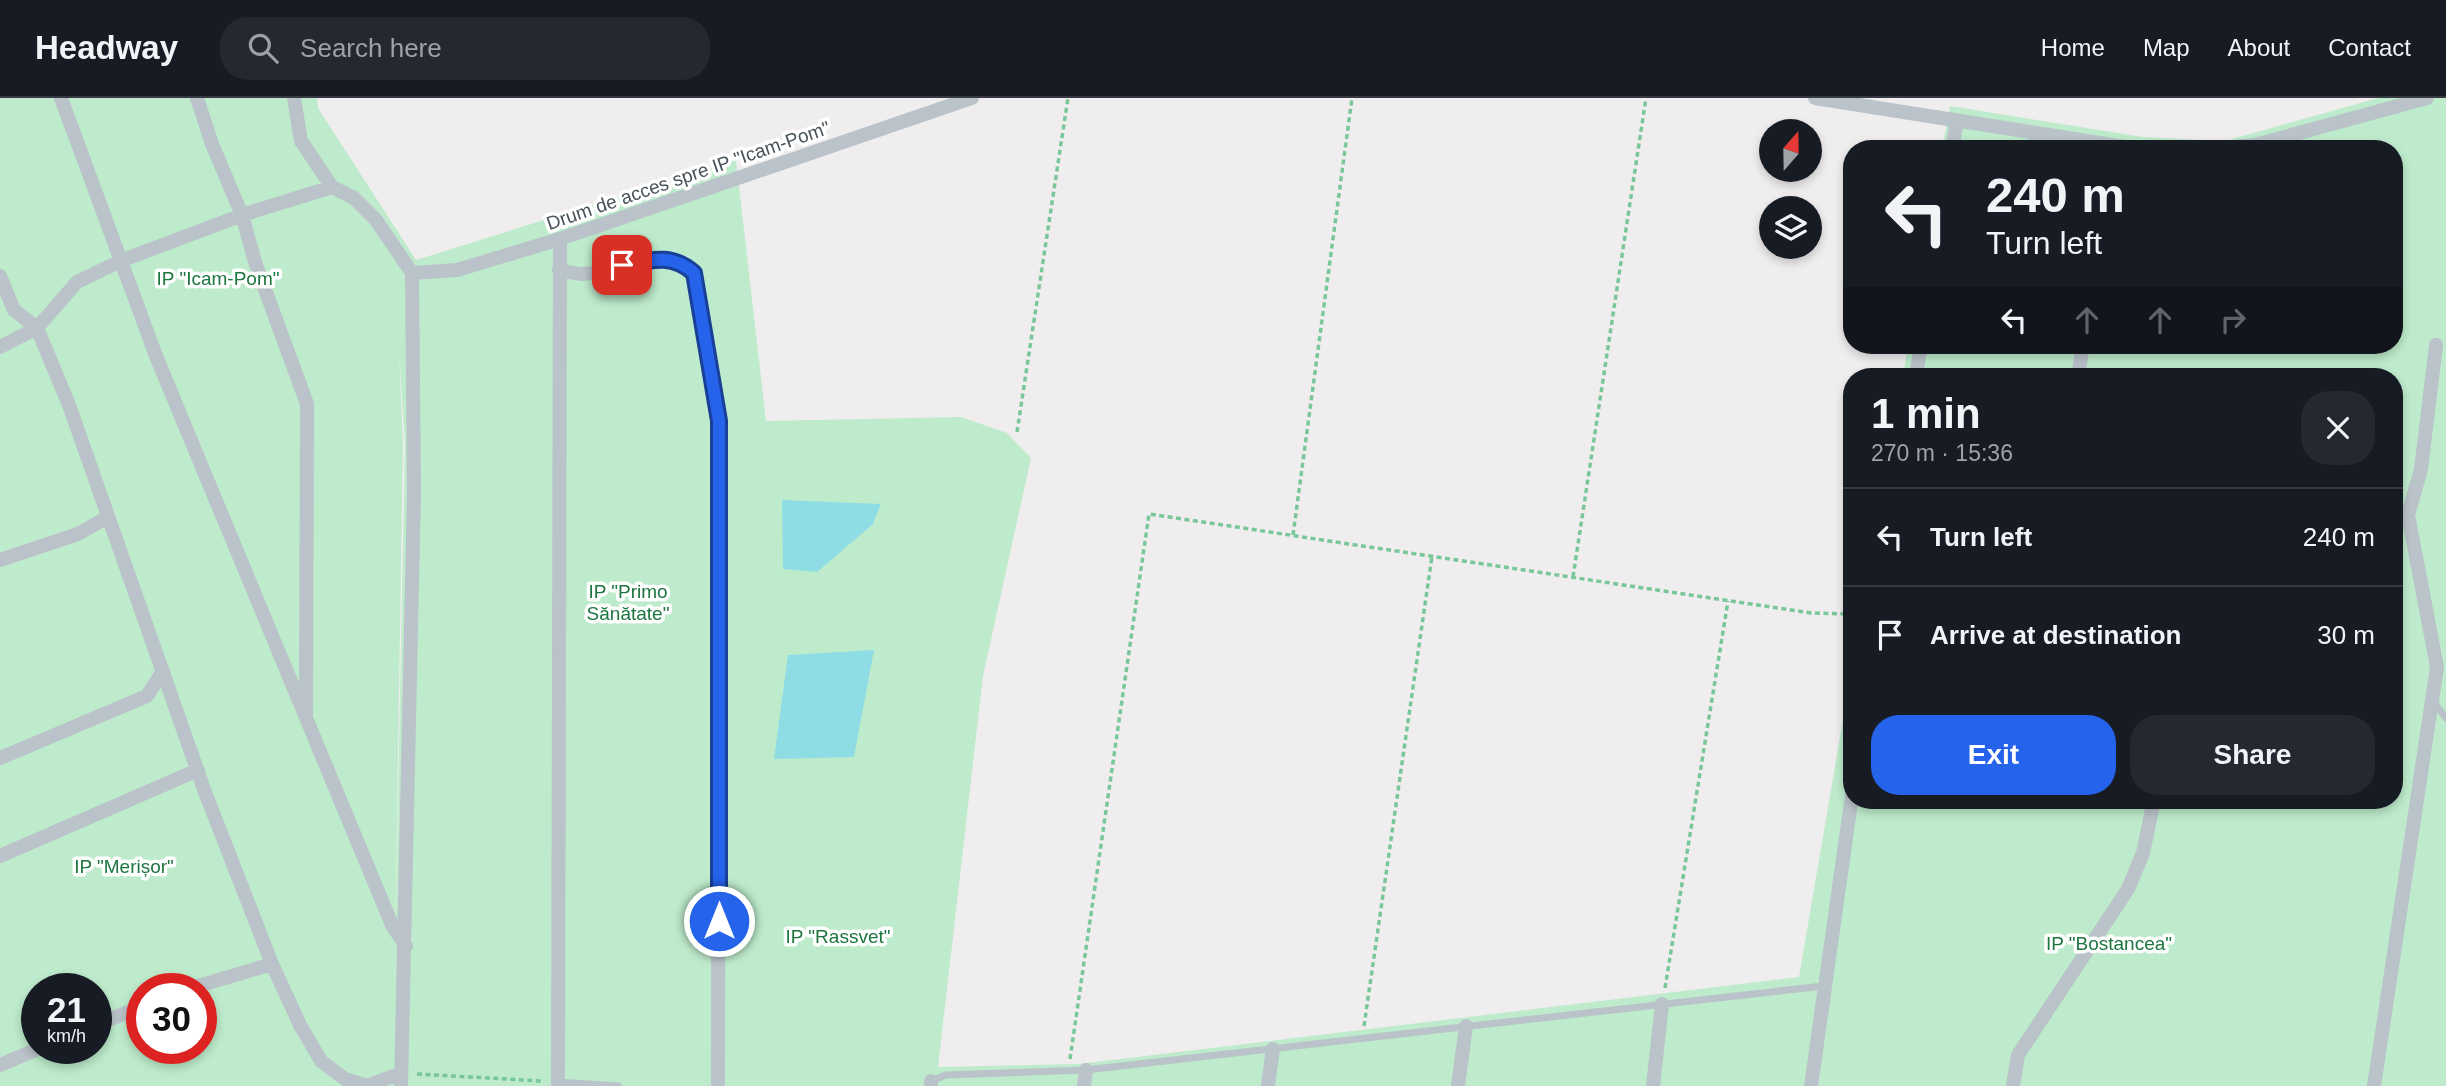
<!DOCTYPE html>
<meta charset="utf-8">
<style>
:root{--surface:#171b24;--page:#242831;--text:#f1f3f6;--muted:#9ea1a6;--line:#363941;--accent:#2563eb}
body{margin:0;font-family:Helvetica,sans-serif;background:var(--page);color:var(--text);height:100vh;display:flex;flex-direction:column;font-size:26px;white-space:nowrap}
*{box-sizing:border-box;margin:0}
p{font-size:23px;color:var(--muted)}
.icon{flex:none;width:38px;height:38px;fill:none;stroke:currentColor;stroke-width:2;stroke-linecap:round;stroke-linejoin:round}
.map{position:relative;flex:1;overflow:hidden}
.drawer{position:absolute;left:1843px;top:270px;width:560px;height:441px;display:flex;flex-direction:column;background:var(--surface);border-radius:28px;box-shadow:0 4px 10px #0003}
.drawer>*{flex:none}
.top-card{position:absolute;left:1843px;top:42px;width:560px;height:214px;border-radius:28px;box-shadow:0 4px 10px #0003;background:#171b24;color:var(--text);overflow:hidden}
.needle{width:46px;rotate:20deg}
.fabs{position:absolute;left:1759px;top:21px;display:grid;gap:14px}
.fabs a{display:grid;place-items:center;width:63px;height:63px;border-radius:50%;background:var(--surface);box-shadow:0 4px 10px #0003;font-size:35px}
.speed{position:absolute;left:21px;top:875px;display:flex;gap:14px;font-size:35px;font-weight:700;text-align:center}
.speed>*{display:grid;place-content:center;width:91px;height:91px;border-radius:50%;background:var(--surface);box-shadow:0 4px 10px #0003;line-height:1}
.speed small{font-size:18px;font-weight:400}
.speed .limit{border:10px solid #d22;background:#fff;color:#111}
.pin{position:absolute;display:grid;place-items:center;width:60px;height:60px;color:#fff;margin:-30px;border-radius:14px;box-shadow:0 4px 10px #0006}
.me{position:absolute;width:77px;margin:-38px;rotate:0deg;stroke-linejoin:round;filter:drop-shadow(0 0 5px #0008)}
.turn{display:flex;align-items:center;gap:24px;height:147px;padding:0 28px;font-size:32px}
.turn .icon{width:91px;height:91px;stroke-width:2.5}
.turn b{display:block;font-size:49px;line-height:60px}
.lanes{display:flex;align-items:center;height:66px;padding:0 28px;background:#0003;justify-content:center;gap:35px;direction:ltr}
.lanes .off{opacity:.35}
.round{display:grid;place-items:center;flex:none;width:74px;height:74px;border-radius:28px;background:var(--page)}
.headline{display:flex;align-items:center;justify-content:space-between;height:119px;padding:0 28px}
h1{font-size:42px;font-weight:700;line-height:52px}
.action{display:flex;gap:14px;margin-top:auto;padding:14px 28px}
.action a{flex:1;height:80px;border-radius:28px;background:var(--accent);color:#fff;font-size:28px;font-weight:700;line-height:80px;text-align:center}
.action a+a{background:var(--page);color:var(--text)}
ul{padding:0;list-style:none}
li{display:flex;align-items:center;gap:21px;height:98px;padding:0 28px;border-top:2px solid var(--line)}
li div{flex:1}
li b{display:block;font-size:26px}
li em{font-style:normal}
header{display:flex;align-items:center;gap:42px;box-sizing:border-box;height:98px;padding:0 35px;background:var(--surface);border-bottom:2px solid var(--line)}
header strong{font-size:33px}
nav{display:flex;gap:38px;margin-inline-start:auto;font-size:24px}
.search{width:490px;height:63px;background:var(--page);display:flex;align-items:center;gap:18px;box-sizing:border-box;padding:0 24px;border-radius:28px;color:var(--muted);font-size:26px}
.map>svg:first-child{display:block}
.green{fill:#beebcb;fill-rule:evenodd}
.water{fill:#8edde5}
.lines{fill:none;stroke-linecap:round;stroke-linejoin:round}
.path{stroke:#78c798;stroke-width:3.5;stroke-dasharray:5 3.5;stroke-linecap:butt}
.lane{stroke:#b9c3c9;stroke-width:7}
.street{stroke:#b9c3c9;stroke-width:14}
.route-casing{stroke:#184099;stroke-width:18}
.route{stroke:#2563eb;stroke-width:12}
.labels{text-anchor:middle;stroke-width:7;stroke-linejoin:round;paint-order:stroke}
.street-label{font-size:19px;fill:#475259;stroke:#fff}
.park-label{font-size:19px;fill:#1d753f;stroke:#fff}
</style>
<header>
<strong>Headway</strong>
<div class="search"><svg class="icon" aria-label="search" viewBox="0 0 24 24"><circle cx="10" cy="10" r="6"/><path d="M15 15l6 6"/></svg>Search here</div>
<nav><a>Home</a><a>Map</a><a>About</a><a>Contact</a></nav>
</header>
<div class="map">
<svg width="2446" height="988" viewBox="0 0 2446 988">
<rect width="100%" height="100%" fill="#f0edee"/>
<path class="green" d="M0,0H317L318,10L416,162L736,62L766,323L961,319L1007,335L1031,360L983,578L938,969L1079,966L1799,879L1851,575L1852,702H2394V278H1903L1908,247H2394V51H1942L1950,8L2143,39L2225,43L2378,0H2446V988H0ZM399,253L405,346L394,906L403,346ZM37,891H96V950H37ZM142,891H201V950H142Z"/>
<path class="water" d="M782,402L881,406L873,426L817,474L783,471Z
M874,552L854,659L774,661L788,557Z"/>
<g class="lines">
<path class="path" d="M1017,334L1068,0
M1293,437L1352,0
M1573,479L1646,0
M1665,890L1728,503
M1364,928L1432,458
M1070,961L1149,416L1811,515L1852,516
M417,976L542,983"/>
<path class="lane" d="M2394,402L2407,416
M2433,603L2446,620
M931,983L946,977L1086,972L1823,888
M558,984L618,988"/>
<path class="street" d="M61,0L156,258L392,827L406,848
M197,0L212,46L242,117L255,164L307,306L306,616
M294,0L301,43L332,89
M1815,0L2138,51
M2033,35L2042,51
M1952,51L1957,23
M2214,51L2255,47L2427,0
M559,172C566,173 575,176 582,176C621,174 660,144 694,175L719,322L718,988
M412,175L457,172L560,141L972,0
M0,178L14,212L37,230L69,307L205,694L272,866L300,927L321,963L345,981L367,988L401,975
M0,249L37,230L77,184L123,162L242,117L332,89L354,100L376,122L412,175L414,394L401,988
M1916,278L1921,247
M2078,278L2083,247
M0,462L78,436L108,419
M0,660L147,598L163,573
M0,758L198,672
M188,891L272,866
M96,927L142,908
M0,967L40,950
M931,983V988
M558,988L560,141
M1084,988L1086,972
M1268,988L1273,951
M1458,988L1466,928
M1653,988L1662,906
M1811,988L1852,697
M2013,988L2018,957L2128,791L2143,755L2154,702
M2374,988L2437,569L2408,417L2421,371L2436,247"/>
</g>
<g class="lines">
<g class="route-casing">
<path id="route" d="M622,167C650,162 672,155 694,175L719,323V823"/>
</g>
<use href="#route" class="route"/>
</g>
<g class="labels">
<g class="street-label">
<text transform="translate(688 77) rotate(-19)" y="7">Drum de acces spre IP "Icam-Pom"</text>
</g>
<g class="park-label">
<text x="218" y="187">IP "Icam-Pom"</text>
<text x="628" y="500">IP "Primo<tspan x="628" dy="22">Sănătate"</tspan></text>
<text x="124" y="775">IP "Merișor"</text>
<text x="838" y="845">IP "Rassvet"</text>
<text x="2109" y="852">IP "Bostancea"</text>
</g>
</g>
</svg>
<div class="fabs">
<a><svg class="needle" viewBox="-14 -14 28 28"><path d="M0-13l5 13h-10z" fill="#e53935"/><path d="M0 13l5-13h-10z" fill="#9ea1a6"/></svg></a>
<a><svg class="icon" aria-label="layers" viewBox="0 0 24 24"><path d="M12 4l9 5-9 5-9-5zM3 14l9 5 9-5"/></svg></a>
</div>
<div class="speed"><div>21<small>km/h</small></div><div class="limit">30</div></div>
<div class="pin" style="left:622px;top:167px;background:#d93025"><svg class="icon" aria-label="arrive" viewBox="0 0 24 24"><path d="M6 21V4h12l-3 4 3 4H6"/></svg></div>
<svg class="me" style="left:719px;top:823px" viewBox="-20 -20 40 40"><circle r="17" fill="#2563eb" stroke="#fff" stroke-width="3"/><path d="M0-11L8 9 0 5-8 9z" fill="#fff"/></svg>
<div class="top-card">
<div class="turn"><svg class="icon" aria-label="left" viewBox="0 0 24 24"><path d="M17 20v-9H6M10 6l-5 5 5 5"/></svg><div><b>240 m</b>Turn left</div></div>
<div class="lanes"><svg class="icon" aria-label="left" viewBox="0 0 24 24"><path d="M17 20v-9H6M10 6l-5 5 5 5"/></svg><svg class="icon off" aria-label="ahead" viewBox="0 0 24 24"><path d="M12 20V5M6 11l6-6 6 6"/></svg><svg class="icon off" aria-label="ahead" viewBox="0 0 24 24"><path d="M12 20V5M6 11l6-6 6 6"/></svg><svg class="icon off" aria-label="right" viewBox="0 0 24 24"><path d="M7 20v-9h11M14 6l5 5-5 5"/></svg></div>
</div>
<section class="drawer">
<div class="headline"><div><h1>1 min</h1><p>270 m · 15:36</p></div><a class="round"><svg class="icon" aria-label="close" viewBox="0 0 24 24"><path d="M6 6l12 12M18 6L6 18"/></svg></a></div>
<ul>
<li><svg class="icon" aria-label="left" viewBox="0 0 24 24"><path d="M17 20v-9H6M10 6l-5 5 5 5"/></svg><div><b>Turn left</b></div><em>240 m</em></li>
<li><svg class="icon" aria-label="arrive" viewBox="0 0 24 24"><path d="M6 21V4h12l-3 4 3 4H6"/></svg><div><b>Arrive at destination</b></div><em>30 m</em></li>
</ul>
<div class="action"><a>Exit</a><a>Share</a></div>
</section>
</div>
